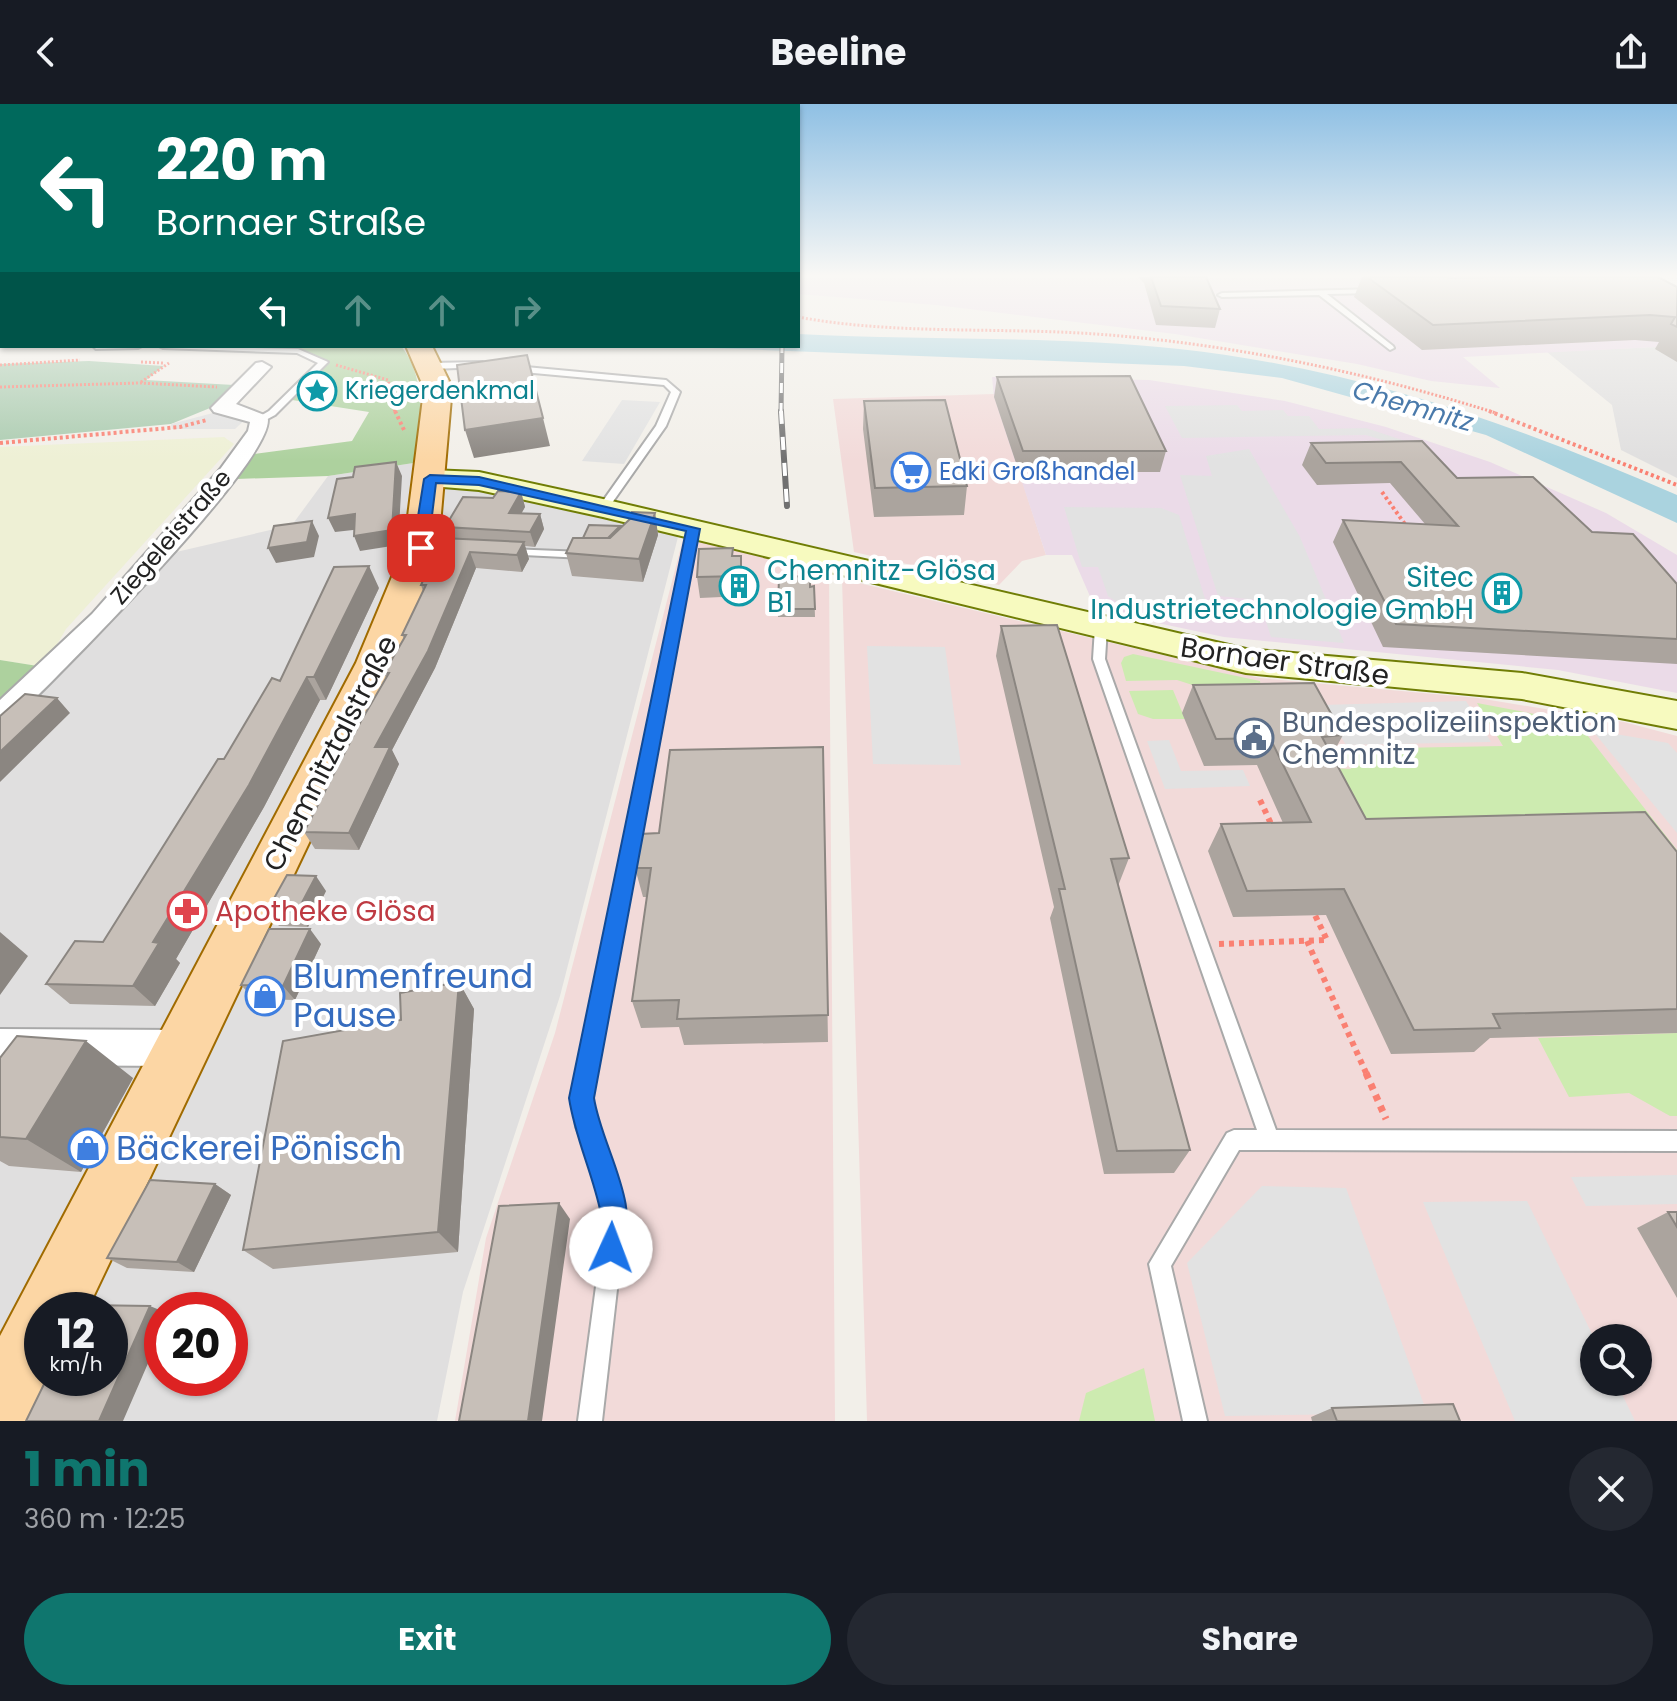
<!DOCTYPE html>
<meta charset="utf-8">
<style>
:root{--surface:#171b24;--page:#242831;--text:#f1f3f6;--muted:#9ea1a6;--accent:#0f766e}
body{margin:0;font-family:Poppins,sans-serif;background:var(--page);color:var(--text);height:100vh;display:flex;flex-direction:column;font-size:30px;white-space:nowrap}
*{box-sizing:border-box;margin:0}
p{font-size:26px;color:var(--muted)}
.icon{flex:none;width:44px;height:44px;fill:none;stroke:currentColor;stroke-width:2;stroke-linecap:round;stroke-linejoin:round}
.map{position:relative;height:1317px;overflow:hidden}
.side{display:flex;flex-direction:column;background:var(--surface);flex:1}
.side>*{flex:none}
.hud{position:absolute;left:0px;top:0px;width:800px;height:244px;box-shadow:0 2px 6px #0004;background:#00695c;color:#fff;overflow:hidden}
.tools{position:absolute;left:1580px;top:1220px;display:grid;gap:16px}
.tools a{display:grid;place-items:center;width:72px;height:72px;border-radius:50%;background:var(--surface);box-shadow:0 2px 6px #0004;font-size:40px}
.speed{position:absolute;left:24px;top:1188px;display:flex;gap:16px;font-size:40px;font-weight:700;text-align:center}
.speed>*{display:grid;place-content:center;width:104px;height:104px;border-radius:50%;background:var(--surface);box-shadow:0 2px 6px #0004;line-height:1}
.speed small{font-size:20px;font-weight:400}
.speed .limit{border:12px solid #d22;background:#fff;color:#111}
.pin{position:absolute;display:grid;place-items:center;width:68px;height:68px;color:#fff;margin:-34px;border-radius:16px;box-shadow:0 4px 12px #0006}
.me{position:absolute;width:88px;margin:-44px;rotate:2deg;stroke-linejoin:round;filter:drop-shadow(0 0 6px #0008)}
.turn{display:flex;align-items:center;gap:28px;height:168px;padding:0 24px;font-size:36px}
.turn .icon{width:104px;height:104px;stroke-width:2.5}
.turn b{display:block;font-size:56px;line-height:68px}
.lanes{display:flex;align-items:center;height:76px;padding:0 24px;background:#0003;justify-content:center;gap:40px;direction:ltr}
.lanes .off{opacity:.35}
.round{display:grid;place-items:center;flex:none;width:84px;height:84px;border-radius:42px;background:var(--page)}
.overview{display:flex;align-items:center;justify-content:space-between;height:136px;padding:0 24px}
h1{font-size:48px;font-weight:700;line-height:60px;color:var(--accent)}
.action{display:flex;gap:16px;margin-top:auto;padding:16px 24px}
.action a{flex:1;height:92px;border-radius:48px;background:var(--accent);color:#fff;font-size:32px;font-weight:700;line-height:92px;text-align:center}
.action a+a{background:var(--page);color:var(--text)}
header{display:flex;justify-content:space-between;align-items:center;height:104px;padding:0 24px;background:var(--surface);font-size:36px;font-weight:700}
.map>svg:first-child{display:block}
.residential{fill:#e0dfdf;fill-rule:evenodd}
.commercial{fill:#f2dad9;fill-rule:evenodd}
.industrial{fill:#ebdbe8}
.farmland{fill:#eef0d5}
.grass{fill:#cdebb0}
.forest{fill:#add19e}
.cemetery{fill:#aacbaf}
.parking{fill:#e2e2e2}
.water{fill:#aad3df}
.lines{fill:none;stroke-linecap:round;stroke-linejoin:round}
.service-casing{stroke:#a9a9a9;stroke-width:4}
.minor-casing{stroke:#a9a9a9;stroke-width:4}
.secondary-casing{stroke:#707d05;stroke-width:4}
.primary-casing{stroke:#a06b00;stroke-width:4}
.path-far3{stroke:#fa8072;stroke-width:3;stroke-dasharray:2 2;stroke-linecap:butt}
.path-far2{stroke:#fa8072;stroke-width:4;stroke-dasharray:3 3;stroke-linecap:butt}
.path-far1{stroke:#fa8072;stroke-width:6;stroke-dasharray:5 5;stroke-linecap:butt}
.path{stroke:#fa8072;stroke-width:7;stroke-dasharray:6 6;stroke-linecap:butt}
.service{fill:#fff;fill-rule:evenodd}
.minor{fill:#fff;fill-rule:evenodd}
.secondary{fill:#f7fabf;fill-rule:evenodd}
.primary{fill:#fcd6a4;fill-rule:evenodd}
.rail-far1-casing{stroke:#707070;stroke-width:5}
.rail-casing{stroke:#707070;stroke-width:6}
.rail-far1{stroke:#fff;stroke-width:3;stroke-dasharray:10;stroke-linecap:butt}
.rail{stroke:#fff;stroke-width:4;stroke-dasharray:13;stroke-linecap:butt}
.wall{fill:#aba49e}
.shaded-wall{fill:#8b8681}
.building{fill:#c7bfb8;stroke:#8b8681;stroke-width:2}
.route{fill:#1a73e8;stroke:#114b97;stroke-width:2}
.labels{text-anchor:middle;stroke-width:8;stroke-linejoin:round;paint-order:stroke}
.far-culture-label{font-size:24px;fill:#0d838f;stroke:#fff;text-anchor:start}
.far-shop-label{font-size:24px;fill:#366cbe;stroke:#fff;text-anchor:start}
.far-street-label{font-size:24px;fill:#222;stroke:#fff}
.far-water-label{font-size:26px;font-style:italic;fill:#4a7aab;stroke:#fff}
.culture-label{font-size:28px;fill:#0d838f;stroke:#fff;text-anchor:start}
.street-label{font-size:28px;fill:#222;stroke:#fff}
.service-label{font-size:28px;fill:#4e5e75;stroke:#fff;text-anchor:start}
.health-label{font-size:28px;fill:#be3a42;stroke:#fff;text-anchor:start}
.near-shop-label{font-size:34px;fill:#366cbe;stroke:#fff;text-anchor:start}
</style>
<header><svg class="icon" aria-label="back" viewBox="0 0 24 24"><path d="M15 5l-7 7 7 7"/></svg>Beeline<svg class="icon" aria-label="share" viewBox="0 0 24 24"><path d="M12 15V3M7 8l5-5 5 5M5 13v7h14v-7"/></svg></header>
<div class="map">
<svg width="1677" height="1317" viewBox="0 0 1677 1317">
<rect width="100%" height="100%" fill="#f2efe9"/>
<path class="residential" d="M1677,242V374L1621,346L1612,301L1547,248Z
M420,358L470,379L679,429L560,892L463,1188L437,1317H0V603L97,514L146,455L292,421L328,372ZM42,1206H110V1274H42ZM162,1206H230V1274H162Z"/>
<path class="commercial" d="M994,290L1046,451L1022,457L999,481L854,448L833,295Z
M684,431L829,470L835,1317H455L486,1134L555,929Z
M842,475L1260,574L1478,594L1624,618L1677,632V1317H867ZM1594,1234H1638V1278H1594Z"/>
<path class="industrial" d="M798,173H1638L1677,242L1463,253L1500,284L1431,277L1357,260L1175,230L936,201L798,190Z
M992,273L1149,276L1285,297L1386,323L1490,358L1606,409L1677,451V589L1558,566L1224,533L1096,506L1072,451H1046L994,293Z"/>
<path class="farmland" d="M224,333L234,340L66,525L44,563L0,556V343Z"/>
<path class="grass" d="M1133,550L1260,577L1261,584L1208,586L1177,576L1126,577L1121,559L1124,553Z
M1173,586L1185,615H1153L1138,610L1129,587Z
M1477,599L1577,618L1677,746V760L1363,733L1327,664L1351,665L1344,645L1503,642Z
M1677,929V1012H1670L1629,989L1569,993L1538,934Z
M1144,1264L1155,1317H1079L1086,1289Z"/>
<path class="forest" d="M291,242H401C427,274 420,319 420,358L328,372L236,375L254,350L352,337L369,308L292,296L329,257Z
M0,556L44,563L0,603Z"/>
<path class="cemetery" d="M89,257L164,262L146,276L234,281L210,304L171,320L0,336V260Z"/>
<path class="parking" d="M622,296L660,298L624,360L582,357Z
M1237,301L1242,307L1283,306L1288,312H1309L1319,325L1366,324L1426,344L1431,351L1366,331L1182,334L1165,302Z
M213,309L250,311L235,325H172L171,320Z
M1249,345L1300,433L1344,539L1271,533L1259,496L1218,492L1180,371L1212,372L1206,352Z
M1064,403L1161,404L1179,411L1206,498L1192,509L1126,504L1108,492L1098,463H1082Z
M867,542L945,543L961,661L873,660Z
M1466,597L1491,638L1346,641L1321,601Z
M1592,626L1668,639L1677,649V729Z
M1169,636L1181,667L1243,666L1250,682L1165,685L1147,637Z
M1677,1071V1100L1586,1102L1571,1073Z
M1262,1082L1346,1084L1427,1309L1225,1312L1187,1159Z
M1527,1097L1594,1234V1278H1616L1635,1317H1515L1423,1098Z"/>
<path class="water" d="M798,230C924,237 1053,231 1179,245C1359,265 1513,320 1677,391V419L1486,331L1282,274L1184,262L659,242H798Z"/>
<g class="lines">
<g class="service-casing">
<path id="service" d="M1377,185V189H1374L1327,190L1393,242L1394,244L1390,246L1319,191L1222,193L1218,191L1222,189Z
M93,242H142L138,244L96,245Z
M159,242L298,245L328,258L275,311L260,319L257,318V314L269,307L318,259L297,249L163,244Z
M483,258L487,261L486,263L430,265L426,262L430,259Z
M515,262L666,276L680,288L666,322L607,406H599L598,404L656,322L671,288L664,281L512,267V263Z
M693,422L698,425L591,994L596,1023L614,1067L625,1115L602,1317H578L605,1115L594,1067L576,1023L573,994L688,425Z
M509,445L584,448L590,451L584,454L505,450L503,448Z
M1101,520L1107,524L1105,555L1276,1026L1677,1027V1047L1239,1046L1171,1162L1207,1317H1183L1149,1160L1227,1029L1234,1026H1257L1093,555L1095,524Z"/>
</g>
<g class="minor-casing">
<path id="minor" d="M262,258L271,263L236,300L267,312C285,347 46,584 10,619L0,622V596L92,510L221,364L248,327L250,318L214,308L211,304L256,259Z
M0,925L181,926L195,931L200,944L195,957L181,962L0,961Z"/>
</g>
<g class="secondary-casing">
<path id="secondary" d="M430,366L479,368L603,395L1246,545L1522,569L1677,597V625L1522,595L1246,569L603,413L479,386L419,381L415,375L419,369Z"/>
</g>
<g class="primary-casing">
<path id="primary" d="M406,242H432L449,277L451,294L438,444L412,522L87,1206H42V1274H54L33,1317H0V1232L356,559L404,444L423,294L421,277Z"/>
</g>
<path class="path-far3" d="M798,213C895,231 997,223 1096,230C1233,240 1365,268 1496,309
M141,258L163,259
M0,261L80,256
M336,261L388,276L395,309
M141,278L169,259
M0,283L140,279L217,283"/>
<path class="path-far2" d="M395,307L405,328
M1489,307L1677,381
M0,339L180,323L207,316
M1382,388L1407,423"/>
<path class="path-far1" d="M1260,696L1273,724
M1307,837L1367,971
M1219,840L1327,836L1312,805"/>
<path class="path" d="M1366,969L1386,1015"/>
<use href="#service" class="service"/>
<use href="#minor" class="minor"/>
<use href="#secondary" class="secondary"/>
<use href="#primary" class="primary"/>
<g class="rail-far1-casing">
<path id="rail-far1" d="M781,309L782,242"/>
</g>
<g class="rail-casing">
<path id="rail" d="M781,307L787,402"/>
</g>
<use href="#rail-far1" class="rail-far1"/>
<use href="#rail" class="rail"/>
</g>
<path class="wall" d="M1138,173H1206L1220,205L1215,224L1156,221L1144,179Z
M1362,173H1448L1451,174L1677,183V258L1655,245L1659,238L1635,236L1422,246L1354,193Z
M997,273L1166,347L1160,368H1019L994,293Z
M864,297L967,382L964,411L874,413L863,325Z
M1422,337L1457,374L1592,428L1677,480V560L1383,543L1333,438L1343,416L1425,420L1390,379L1317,381L1302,361L1311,339Z
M521,388L525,403L521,410H540L544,425L535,443L525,442L529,455L522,468L476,464L435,564L392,646L399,660L359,746L315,745L304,728L386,574L384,569L404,535L402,531L423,487L421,481L450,435L445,423L493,394Z
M655,409L658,431L643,478L572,472L566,449L583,434L620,422V425L631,414Z
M734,452H741L743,472V492L700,494L697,473Z
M814,482L815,513H778V505L810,483Z
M379,484L326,596H320L264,703L176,855L180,859L155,902L70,900L46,880L103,838L224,655L280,577Z
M1001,522L1129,754L1118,782L1190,1046L1174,1069L1104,1070L1050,814L1054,803L996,552Z
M1193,581L1343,631L1332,651L1366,715L1677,748V929L1490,934L1474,948L1391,950L1326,811L1233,813L1208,747L1221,720L1283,719L1257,661L1204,662L1182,609Z
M823,643L828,938L684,941L679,923L641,924L632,897L647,793H643L635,764L659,729Z
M326,787L308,823L279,822L267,807Z
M321,840L295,896L254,895L241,881Z
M459,878L474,905L458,1148L273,1165L243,1146Z
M0,954L133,974L81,1068L9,1062L0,1057Z
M215,1080L231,1091L194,1168L127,1164L107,1154Z
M1668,1108H1677V1194L1637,1124Z
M1332,1304L1460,1317H1312L1311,1313Z"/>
<path class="shaded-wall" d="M543,314L550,342L474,354L465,326Z
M396,358L402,372L398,441L360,447L354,432Z
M521,388L525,403L513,424L509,409Z
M655,409L658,431L643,478L639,455Z
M355,410L362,425L335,428L328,414Z
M540,410L544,425L535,443L530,428Z
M312,417L319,432L314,453L276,459L268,444Z
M524,438L529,455L522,468L517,451Z
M470,448L476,464L435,564L392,646L399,660L359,746L349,729L375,643Z
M741,452L743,472V492L741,472Z
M369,462L379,484L326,596L314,573Z
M307,573L320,596L264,703L176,855L180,859L155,902L133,882L153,838Z
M57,594L70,609L0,678V648Z
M316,772L326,787L308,823L297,808Z
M310,825L321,840L295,896L283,882Z
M0,828L28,852L0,891Z
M459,878L474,905L458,1148L438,1128Z
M86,937L133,974L81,1068L26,1035Z
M215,1080L231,1091L194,1168L177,1158Z
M559,1099L570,1115L542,1317H528Z
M150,1202L162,1207V1227L123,1317H99Z"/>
<path class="building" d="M1151,173H1206L1220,205L1161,202Z
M1367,173H1448L1451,174L1491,173H1658L1677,183V223L1671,220L1675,213L1650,211L1433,221Z
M527,251L543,314L465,326L457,261Z
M1130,272L1166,347H1023L997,273Z
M945,296L967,382L875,384L864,297Z
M1422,337L1457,374L1533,373L1592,428L1633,430L1677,480V535L1396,520L1343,416L1458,422L1401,358L1326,359L1311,339Z
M396,358L392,426L354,432L355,410L328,414L337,375L353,373L355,363Z
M498,387L521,388L509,409L540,410L530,428L445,423L463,393L493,394Z
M632,408L655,409L639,455L566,449L573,434H610L631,414Z
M312,417L307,438L268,444L274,422Z
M589,421L620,422L608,434H583Z
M442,434L524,438L517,451L470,448L428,547L375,643H390L349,729L304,728L361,617L389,569H384L406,531H402L426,481H421Z
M733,444L732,452H741V472L697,473L699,445Z
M369,462L314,573H307L249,681L153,838L159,839L133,882L46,880L75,837L103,838L218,655H224L272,574L280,577L334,463Z
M810,472V483L814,482L815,505H778L779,473Z
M1057,521L1129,754L1111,755L1190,1046L1117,1047L1059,785H1065L1001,522Z
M1314,579L1343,631L1322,633L1366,715L1645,708L1677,748V905L1493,910L1500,924L1414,926L1344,785L1247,787L1221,720L1311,718L1270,634L1216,635L1193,581Z
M25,590L57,594L0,648V612Z
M823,643L828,911L677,915L679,896L632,897L651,764H635L640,730L659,729L670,646Z
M287,771L316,772L297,808L267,807Z
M269,825H310L283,882L241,881Z
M459,878L438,1128L243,1146L283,937L401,916L400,889Z
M17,932L86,937L26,1035L0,1033V954Z
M150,1076L215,1080L177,1158L107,1154Z
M559,1099L528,1317H459L499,1102Z
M1668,1108H1677V1123Z
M83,1201L150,1202L99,1317H26L47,1274H110V1206H81Z
M1453,1300L1460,1317H1337L1332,1304Z"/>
<linearGradient id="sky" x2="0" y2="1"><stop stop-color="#8fc0e4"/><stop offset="0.48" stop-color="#f9f8f5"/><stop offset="1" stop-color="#f9f8f5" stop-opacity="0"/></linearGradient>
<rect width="1677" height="357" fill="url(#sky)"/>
<path class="route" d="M430,371L479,373L700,425L594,994C602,1045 643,1100 621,1153L611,1157L602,1153C596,1138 603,1125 601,1110C593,1070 575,1034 569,994L686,427L479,381L436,379L428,444L421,448L413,444L424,375Z"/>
<defs>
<g id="sight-ring" transform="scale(2)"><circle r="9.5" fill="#fff" stroke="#0f9aa8" stroke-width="1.5"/><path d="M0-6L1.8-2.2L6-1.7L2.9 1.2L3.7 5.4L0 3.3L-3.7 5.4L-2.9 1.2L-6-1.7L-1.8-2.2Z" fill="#0f9aa8"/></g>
<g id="supermarket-ring" transform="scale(2)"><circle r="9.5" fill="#fff" stroke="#3f7fe0" stroke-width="1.5"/><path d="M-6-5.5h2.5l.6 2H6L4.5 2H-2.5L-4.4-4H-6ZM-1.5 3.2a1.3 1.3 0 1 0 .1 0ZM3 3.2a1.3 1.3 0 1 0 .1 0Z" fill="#3f7fe0"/></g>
<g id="building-ring" transform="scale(2)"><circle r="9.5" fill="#fff" stroke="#0f9aa8" stroke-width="1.5"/><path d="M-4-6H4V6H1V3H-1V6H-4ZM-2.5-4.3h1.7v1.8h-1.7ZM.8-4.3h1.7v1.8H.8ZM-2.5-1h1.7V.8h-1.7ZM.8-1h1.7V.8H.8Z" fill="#0f9aa8"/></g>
<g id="civic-ring" transform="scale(2)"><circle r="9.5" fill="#fff" stroke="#5c6f8a" stroke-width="1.5"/><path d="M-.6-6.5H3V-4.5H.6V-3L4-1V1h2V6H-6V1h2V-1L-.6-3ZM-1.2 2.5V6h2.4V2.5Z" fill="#5c6f8a"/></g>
<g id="pharmacy-ring" transform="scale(2)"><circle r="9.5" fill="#fff" stroke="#e0444e" stroke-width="1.5"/><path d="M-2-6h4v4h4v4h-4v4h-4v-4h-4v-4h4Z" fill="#e0444e"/></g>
<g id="shop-ring" transform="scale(2)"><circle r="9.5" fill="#fff" stroke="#3f7fe0" stroke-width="1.5"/><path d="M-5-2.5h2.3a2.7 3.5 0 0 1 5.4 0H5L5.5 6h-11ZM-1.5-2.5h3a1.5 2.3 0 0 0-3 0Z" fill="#3f7fe0"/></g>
</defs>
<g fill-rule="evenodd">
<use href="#sight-ring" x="317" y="287"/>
<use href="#supermarket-ring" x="911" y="368"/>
<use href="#building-ring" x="739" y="482"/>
<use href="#building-ring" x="1502" y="489"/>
<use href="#civic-ring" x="1254" y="634"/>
<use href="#pharmacy-ring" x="187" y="807"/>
<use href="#shop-ring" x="265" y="892"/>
<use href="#shop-ring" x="88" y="1044"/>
</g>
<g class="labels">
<g class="far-culture-label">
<text x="345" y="295">Kriegerdenkmal</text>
</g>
<g class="far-shop-label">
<text x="939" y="376">Edki Großhandel</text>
</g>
<g class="far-street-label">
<text transform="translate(171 433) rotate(-49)" y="8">Ziegeleistraße</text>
</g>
<g class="far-water-label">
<text transform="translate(1413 302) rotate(16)" y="9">Chemnitz</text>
</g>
<g class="culture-label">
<text x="767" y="476">Chemnitz-Glösa<tspan x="767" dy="32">B1</tspan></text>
<text x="1474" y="483" text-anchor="end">Sitec<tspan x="1474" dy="32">Industrietechnologie GmbH</tspan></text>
</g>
<g class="street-label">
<text transform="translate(1285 557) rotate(8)" y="10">Bornaer Straße</text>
<text transform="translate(330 649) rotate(-63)" y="10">Chemnitztalstraße</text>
</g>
<g class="service-label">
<text x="1282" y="628">Bundespolizeiinspektion<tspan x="1282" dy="32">Chemnitz</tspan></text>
</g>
<g class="health-label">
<text x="215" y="817">Apotheke Glösa</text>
</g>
<g class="near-shop-label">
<text x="293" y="884">Blumenfreund<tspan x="293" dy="39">Pause</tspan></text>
<text x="116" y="1056">Bäckerei Pönisch</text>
</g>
</g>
</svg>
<div class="tools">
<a><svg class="icon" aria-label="search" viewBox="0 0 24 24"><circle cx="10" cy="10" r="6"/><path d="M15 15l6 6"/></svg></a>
</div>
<div class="speed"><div>12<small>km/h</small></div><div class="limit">20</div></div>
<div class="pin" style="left:421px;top:444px;background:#d93025"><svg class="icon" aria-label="arrive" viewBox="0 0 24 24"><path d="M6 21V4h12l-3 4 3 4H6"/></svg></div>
<svg class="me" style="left:611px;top:1144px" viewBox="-20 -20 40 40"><circle r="19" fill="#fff"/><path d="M0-13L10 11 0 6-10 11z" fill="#1a73e8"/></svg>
<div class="hud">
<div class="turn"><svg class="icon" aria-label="left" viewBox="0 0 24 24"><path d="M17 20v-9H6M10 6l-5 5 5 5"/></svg><div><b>220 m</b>Bornaer Straße</div></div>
<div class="lanes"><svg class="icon" aria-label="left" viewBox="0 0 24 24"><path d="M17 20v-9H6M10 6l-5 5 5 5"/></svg><svg class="icon off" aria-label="ahead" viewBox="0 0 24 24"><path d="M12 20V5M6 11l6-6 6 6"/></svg><svg class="icon off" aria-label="ahead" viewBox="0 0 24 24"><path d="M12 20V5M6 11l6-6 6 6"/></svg><svg class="icon off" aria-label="right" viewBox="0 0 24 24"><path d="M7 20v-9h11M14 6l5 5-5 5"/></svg></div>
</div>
</div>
<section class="side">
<div class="overview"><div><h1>1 min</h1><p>360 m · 12:25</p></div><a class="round"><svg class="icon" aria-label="close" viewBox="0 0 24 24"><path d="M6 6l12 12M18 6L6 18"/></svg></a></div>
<div class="action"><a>Exit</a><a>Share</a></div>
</section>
